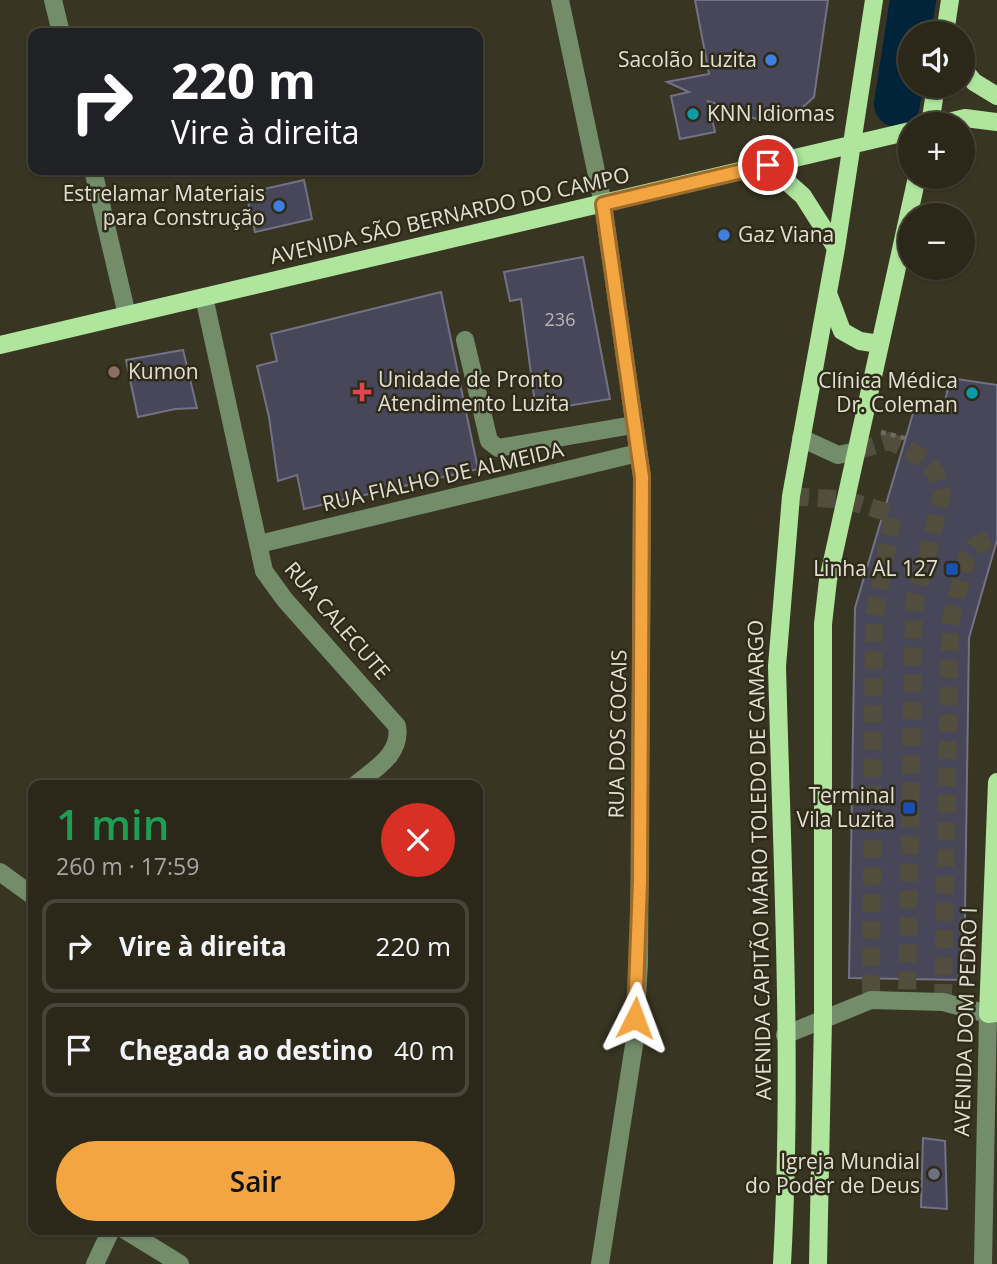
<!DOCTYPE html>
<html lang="pt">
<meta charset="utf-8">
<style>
:root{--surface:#2b281a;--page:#333023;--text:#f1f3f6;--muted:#a6a6a2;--line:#474439;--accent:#f2a541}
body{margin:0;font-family:"Open Sans",sans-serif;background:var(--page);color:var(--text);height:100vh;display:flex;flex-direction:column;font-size:26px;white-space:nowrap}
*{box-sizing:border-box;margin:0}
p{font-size:23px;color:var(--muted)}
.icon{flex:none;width:38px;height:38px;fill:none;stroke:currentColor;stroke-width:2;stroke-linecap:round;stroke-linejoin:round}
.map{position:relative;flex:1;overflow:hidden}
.sheet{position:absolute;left:28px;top:780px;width:455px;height:455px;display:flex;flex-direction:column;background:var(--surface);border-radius:14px;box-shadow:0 2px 5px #0004,0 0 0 2px var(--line)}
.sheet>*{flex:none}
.guide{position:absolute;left:28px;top:28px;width:455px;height:147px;border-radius:14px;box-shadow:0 2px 5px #0004,0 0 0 2px var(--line);background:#202124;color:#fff;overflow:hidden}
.controls{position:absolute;left:898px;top:21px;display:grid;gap:14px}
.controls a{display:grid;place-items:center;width:77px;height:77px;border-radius:50%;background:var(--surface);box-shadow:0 2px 5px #0004,0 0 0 2px var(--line);font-size:35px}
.pin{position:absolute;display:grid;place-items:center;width:60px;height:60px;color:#fff;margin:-30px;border:4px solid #fff;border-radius:50%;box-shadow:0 2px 7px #0007}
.me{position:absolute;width:77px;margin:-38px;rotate:3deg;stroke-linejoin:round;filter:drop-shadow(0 0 5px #0008)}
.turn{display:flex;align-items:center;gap:24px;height:147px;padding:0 28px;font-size:32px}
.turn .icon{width:91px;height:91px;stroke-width:2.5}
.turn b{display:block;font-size:49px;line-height:60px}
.round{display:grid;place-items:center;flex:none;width:74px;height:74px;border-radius:37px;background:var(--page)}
.overview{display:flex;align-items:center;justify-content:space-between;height:119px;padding:0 28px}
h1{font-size:42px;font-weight:600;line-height:52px;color:#1e9e55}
.button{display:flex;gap:14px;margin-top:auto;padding:14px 28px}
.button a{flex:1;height:80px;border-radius:42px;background:var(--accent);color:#111;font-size:28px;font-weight:600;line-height:80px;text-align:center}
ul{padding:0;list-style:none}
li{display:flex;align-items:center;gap:21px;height:94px;margin:0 14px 10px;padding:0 14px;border:4px solid var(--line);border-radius:14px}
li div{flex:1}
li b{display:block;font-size:26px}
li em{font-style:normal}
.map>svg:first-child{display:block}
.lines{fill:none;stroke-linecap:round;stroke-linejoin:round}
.river{stroke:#00253a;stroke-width:46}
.building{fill:#484659;stroke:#737185;stroke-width:2}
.minor-tunnel{stroke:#524e3e;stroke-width:18;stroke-dasharray:18 9;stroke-linecap:butt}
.path{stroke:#706c5d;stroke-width:4.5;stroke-dasharray:5 5;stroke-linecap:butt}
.minor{stroke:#738d6a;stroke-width:18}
.major{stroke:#afe59c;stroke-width:18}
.route-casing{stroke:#9d6b2a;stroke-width:18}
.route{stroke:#f2a541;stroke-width:12}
.shop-dot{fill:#3f7fe0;stroke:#2f2b19;stroke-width:2.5}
.culture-dot{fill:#0f9aa8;stroke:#2f2b19;stroke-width:2.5}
.education-dot{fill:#8d6e63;stroke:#2f2b19;stroke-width:2.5}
.health-dot{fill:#e0444e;stroke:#2f2b19;stroke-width:2.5}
.transit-dot{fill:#1a4fb4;stroke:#2f2b19;stroke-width:2.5}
.worship-dot{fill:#6b7280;stroke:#2f2b19;stroke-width:2.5}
.labels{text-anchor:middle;stroke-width:5;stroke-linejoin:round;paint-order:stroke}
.number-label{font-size:18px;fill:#bcb9b5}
.poi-label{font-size:21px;fill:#e2dfd4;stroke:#2f2b19;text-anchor:end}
.street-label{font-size:21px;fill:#e2dfd4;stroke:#2f2b19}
</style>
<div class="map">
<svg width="997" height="1264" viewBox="0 0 997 1264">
<rect width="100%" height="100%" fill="#393523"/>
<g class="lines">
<path class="river" d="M897,104L913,0"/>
</g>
<path class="building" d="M695,0H828L814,97L803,107L756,119L708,101L715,132L680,139L671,96L689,92L667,82L709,74Z
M304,180L312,219L255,232L246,193Z
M583,257L610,399L536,411L521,299L510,301L504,272Z
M441,292L478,469L304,509L297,475L278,481L269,417L257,366L277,361L271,334Z
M183,350L197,408L175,409L138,417L126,360Z
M950,378L997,385V540L969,638L964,980L849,978L855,608L917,400L945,402Z
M923,1138L945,1141L947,1209L921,1207Z"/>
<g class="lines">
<path class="minor-tunnel" d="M857,451L889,441C916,453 940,463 942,496L914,605L907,1001
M791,496L846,500L893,514L874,619L871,1000
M943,1002L950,624L967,557L974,546L997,535"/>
<path class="path" d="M881,432L908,439"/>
<path class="minor" d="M53,0L61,33
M560,0L603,204L642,477L639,964L634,1045L600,1264
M93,170L127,315
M204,297L264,571L285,600L397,726C402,755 374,769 354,786
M465,340L489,441L498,448L633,425
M801,438L838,455L857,451
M259,544L638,453
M0,872L33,896
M785,1035L871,1000L943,1002L988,1014L983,1264
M125,1230L180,1264
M95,1264L111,1230"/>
<path class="major" d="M945,33L950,0
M962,67L974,82L997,96
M930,124L936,86
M939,124L965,118L997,122
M768,165L803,196L836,248
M829,296L842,331L860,341L879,344
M0,345L910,131
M997,782L988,1014L997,1013
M782,1264C793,1065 782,865 777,666L791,496L836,248L874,0
M818,1264L823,1019V624L828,580L917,177"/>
</g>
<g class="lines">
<g class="route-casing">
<path id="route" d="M635,1018L640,881L642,477L603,204L768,165"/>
</g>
<use href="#route" class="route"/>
</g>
<g class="shop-dot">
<circle cx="771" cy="60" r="7"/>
<circle cx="279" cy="206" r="7"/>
<circle cx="724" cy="235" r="7"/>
</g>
<g class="culture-dot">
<circle cx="693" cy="114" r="7"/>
<circle cx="972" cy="393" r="7"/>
</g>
<circle class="education-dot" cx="114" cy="372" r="7"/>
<path class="health-dot" d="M358.5 381.5h7v7h7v7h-7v7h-7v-7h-7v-7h7z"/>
<g class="transit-dot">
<rect x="945" y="562" width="14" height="14" rx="3.5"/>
<rect x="902" y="801" width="14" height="14" rx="3.5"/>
</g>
<circle class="worship-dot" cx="934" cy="1174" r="7"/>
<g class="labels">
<g class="number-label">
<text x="560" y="326">236</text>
</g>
<g class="poi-label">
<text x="757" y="67">Sacolão Luzita</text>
<text x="707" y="121" text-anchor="start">KNN Idiomas</text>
<text x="265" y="201">Estrelamar Materiais<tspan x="265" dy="24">para Construção</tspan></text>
<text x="738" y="242" text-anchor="start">Gaz Viana</text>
<text x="128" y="379" text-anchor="start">Kumon</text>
<text x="378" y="387" text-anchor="start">Unidade de Pronto<tspan x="378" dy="24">Atendimento Luzita</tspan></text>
<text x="958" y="388">Clínica Médica<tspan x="958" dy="24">Dr. Coleman</tspan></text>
<text x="938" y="576">Linha AL 127</text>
<text x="895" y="803">Terminal<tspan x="895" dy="24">Vila Luzita</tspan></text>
<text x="920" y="1169">Igreja Mundial<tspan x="920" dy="24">do Poder de Deus</tspan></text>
</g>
<g class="street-label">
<text transform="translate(450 216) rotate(-13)" y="7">AVENIDA SÃO BERNARDO DO CAMPO</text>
<text transform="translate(443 477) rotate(-13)" y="7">RUA FIALHO DE ALMEIDA</text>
<text transform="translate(337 621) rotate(49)" y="7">RUA CALECUTE</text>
<text transform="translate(618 734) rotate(-89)" y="7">RUA DOS COCAIS</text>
<text transform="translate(760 860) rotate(-91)" y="7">AVENIDA CAPITÃO MÁRIO TOLEDO DE CAMARGO</text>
<text transform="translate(966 1022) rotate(-88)" y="7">AVENIDA DOM PEDRO I</text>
</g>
</g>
</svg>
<div class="controls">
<a><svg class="icon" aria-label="sound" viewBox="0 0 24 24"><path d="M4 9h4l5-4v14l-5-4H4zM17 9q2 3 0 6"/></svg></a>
<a>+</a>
<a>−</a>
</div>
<div class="pin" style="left:768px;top:165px;background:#d93025"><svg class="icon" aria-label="arrive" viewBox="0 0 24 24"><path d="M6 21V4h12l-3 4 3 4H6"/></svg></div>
<svg class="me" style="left:635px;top:1018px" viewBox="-20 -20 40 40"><path d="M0-17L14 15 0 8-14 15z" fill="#f2a541" stroke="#fff" stroke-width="4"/></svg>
<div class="guide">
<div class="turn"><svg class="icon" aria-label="right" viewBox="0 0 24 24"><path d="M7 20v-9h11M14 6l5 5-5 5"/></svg><div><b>220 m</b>Vire à direita</div></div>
</div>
<section class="sheet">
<div class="overview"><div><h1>1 min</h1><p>260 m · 17:59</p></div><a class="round" style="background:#d93025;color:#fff"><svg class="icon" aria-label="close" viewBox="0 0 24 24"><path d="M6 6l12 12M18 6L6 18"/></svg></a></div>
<ul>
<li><svg class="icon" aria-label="right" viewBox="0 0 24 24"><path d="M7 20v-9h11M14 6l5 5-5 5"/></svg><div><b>Vire à direita</b></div><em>220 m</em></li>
<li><svg class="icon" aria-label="arrive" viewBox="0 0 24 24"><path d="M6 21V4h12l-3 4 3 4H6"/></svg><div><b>Chegada ao destino</b></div><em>40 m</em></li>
</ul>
<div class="button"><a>Sair</a></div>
</section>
</div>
